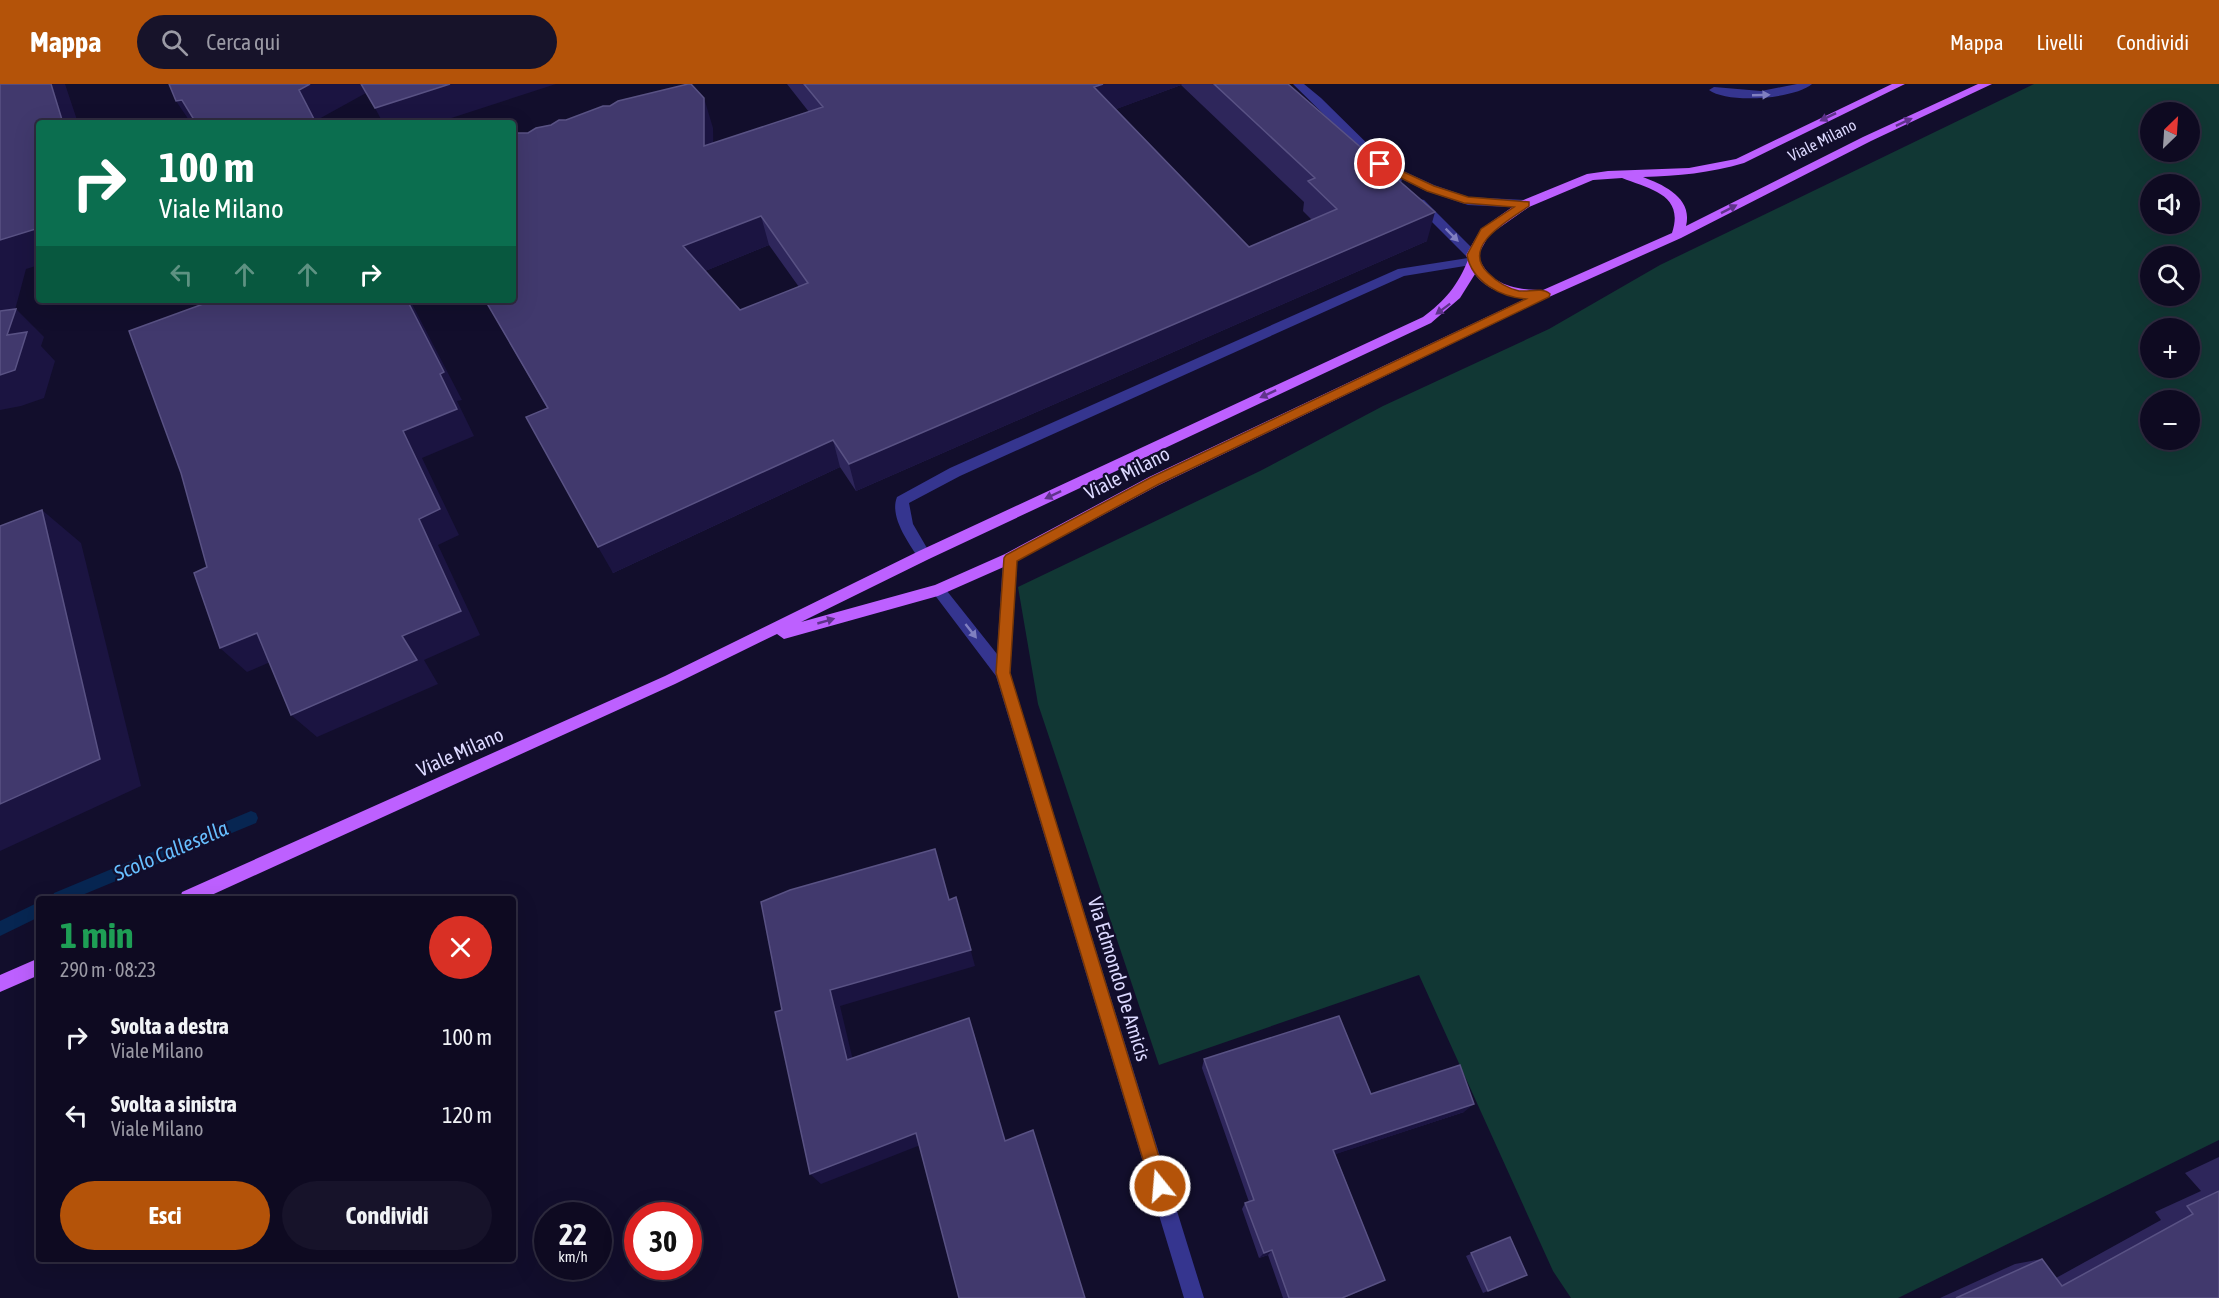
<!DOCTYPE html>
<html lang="it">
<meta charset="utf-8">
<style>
:root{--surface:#0e0a21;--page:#17132a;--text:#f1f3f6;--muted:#9b9aa5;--line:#2e2b3f;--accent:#b45309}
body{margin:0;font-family:"Asap Condensed",sans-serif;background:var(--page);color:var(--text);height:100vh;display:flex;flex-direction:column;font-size:22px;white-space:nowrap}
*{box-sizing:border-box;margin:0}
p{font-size:20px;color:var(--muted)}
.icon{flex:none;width:33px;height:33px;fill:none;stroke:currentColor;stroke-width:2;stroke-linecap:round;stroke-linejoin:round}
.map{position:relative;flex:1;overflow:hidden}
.side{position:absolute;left:36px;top:812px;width:480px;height:366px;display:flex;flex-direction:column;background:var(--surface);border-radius:6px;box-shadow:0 6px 24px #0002,0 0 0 2px var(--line)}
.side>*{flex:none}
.hud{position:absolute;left:36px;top:36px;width:480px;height:183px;border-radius:6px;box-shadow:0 6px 24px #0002,0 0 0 2px var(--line);background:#0b6e4f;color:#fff;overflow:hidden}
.needle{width:39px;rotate:25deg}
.controls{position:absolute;left:2140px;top:18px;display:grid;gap:12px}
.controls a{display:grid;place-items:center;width:60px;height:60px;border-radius:50%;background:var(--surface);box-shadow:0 6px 24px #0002,0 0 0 2px var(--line);font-size:30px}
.speed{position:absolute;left:534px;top:1118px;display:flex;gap:12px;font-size:30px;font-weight:700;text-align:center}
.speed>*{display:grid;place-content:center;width:78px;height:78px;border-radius:50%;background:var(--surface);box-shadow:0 6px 24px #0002,0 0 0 2px var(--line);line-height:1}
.speed small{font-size:15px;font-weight:400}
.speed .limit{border:9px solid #d22;background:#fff;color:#111}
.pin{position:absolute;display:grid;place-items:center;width:51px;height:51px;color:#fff;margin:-26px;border:3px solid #fff;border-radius:50%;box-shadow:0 2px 6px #0007}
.me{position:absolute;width:66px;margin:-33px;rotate:343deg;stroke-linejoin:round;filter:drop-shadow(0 0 4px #0008)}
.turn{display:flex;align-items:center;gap:21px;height:126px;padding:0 24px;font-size:27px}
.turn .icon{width:78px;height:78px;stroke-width:2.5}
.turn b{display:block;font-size:42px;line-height:51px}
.lanes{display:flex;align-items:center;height:57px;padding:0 24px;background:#0003;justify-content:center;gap:30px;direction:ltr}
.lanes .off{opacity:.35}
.round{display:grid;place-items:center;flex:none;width:63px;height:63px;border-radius:32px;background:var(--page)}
.overview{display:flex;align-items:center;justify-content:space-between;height:102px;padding:0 24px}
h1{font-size:36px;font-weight:700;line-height:45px;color:#1e9e55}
.primary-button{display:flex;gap:12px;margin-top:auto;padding:12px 24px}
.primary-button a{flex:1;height:69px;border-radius:36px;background:var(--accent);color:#fff;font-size:24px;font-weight:700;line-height:69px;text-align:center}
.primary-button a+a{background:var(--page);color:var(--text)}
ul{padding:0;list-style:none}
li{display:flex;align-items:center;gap:18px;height:78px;padding:0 24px}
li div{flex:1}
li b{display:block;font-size:22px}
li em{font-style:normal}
header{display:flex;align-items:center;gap:36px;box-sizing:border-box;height:84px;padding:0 30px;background:var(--accent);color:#fff}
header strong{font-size:28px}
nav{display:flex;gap:33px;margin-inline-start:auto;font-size:21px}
.search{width:420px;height:54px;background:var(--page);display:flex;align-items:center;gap:15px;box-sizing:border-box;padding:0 21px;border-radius:33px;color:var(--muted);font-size:22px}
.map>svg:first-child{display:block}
.green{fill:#113734;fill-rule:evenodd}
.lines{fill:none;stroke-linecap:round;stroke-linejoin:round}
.stream{fill:#072652;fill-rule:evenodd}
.minor{fill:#35358f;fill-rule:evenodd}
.major{fill:#bd60ff;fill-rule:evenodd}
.wall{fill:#2e265b;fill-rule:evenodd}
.shaded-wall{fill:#1b1441}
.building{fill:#41396d;stroke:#595284;stroke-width:1.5;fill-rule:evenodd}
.oneway{fill:#807fc1}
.oneway2{fill:#5f338b}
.route{fill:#b45309;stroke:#753606;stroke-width:1.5}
.labels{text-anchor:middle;stroke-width:4.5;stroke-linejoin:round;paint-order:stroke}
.far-street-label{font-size:16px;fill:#dcd9ff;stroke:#120e2c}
.street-label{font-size:20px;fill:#dcd9ff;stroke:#120e2c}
.water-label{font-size:21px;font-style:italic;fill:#67bfff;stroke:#120e2c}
</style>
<header>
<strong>Mappa</strong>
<div class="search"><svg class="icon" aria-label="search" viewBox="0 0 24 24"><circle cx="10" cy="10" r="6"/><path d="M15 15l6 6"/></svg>Cerca qui</div>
<nav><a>Mappa</a><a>Livelli</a><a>Condividi</a></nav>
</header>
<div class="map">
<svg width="2219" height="1214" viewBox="0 0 2219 1214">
<rect width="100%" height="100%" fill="#120e2c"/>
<path class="green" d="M2034,0H2219V1056L1898,1214H1571L1553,1187L1419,891L1159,981L1038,620L1018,503L1260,387L1383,322L1549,245L1660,181ZM2151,28H2190V68H2151ZM2151,100H2190V140H2151ZM2190,172V212H2151V172ZM2151,244H2190V284H2151ZM2151,316H2190V356H2151Z"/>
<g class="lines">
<path class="stream" d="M251,727L256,729L258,734L256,739L75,814H52L54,809Z
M39,818V833L0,852V837Z"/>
<path class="minor" d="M1293,0H1304L1321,14L1388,80L1434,101L1469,113L1525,116L1531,120L1525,124L1468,121L1426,107L1402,95L1401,99H1393Z
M1797,0H1812C1795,15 1727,20 1709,6L1714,3L1761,7Z
M1420,115L1424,116L1476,168L1479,177L1477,180L1404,192L960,392L909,419L913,440L931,471L929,475H919C909,459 889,433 897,413L950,384L1398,185L1468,174L1416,122L1414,119Z
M1010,468L1015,470L1017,474L1010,589L1204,1214H1184L996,592L931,506L933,502H943L997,570L1003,474L1005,470Z"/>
<path class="major" d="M1892,0H1905L1744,79C1710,89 1678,92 1643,93C1664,101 1693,114 1686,142L1863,53L1978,0H1992L1871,57L1681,154L1549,213L1159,401L1015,478L938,512L784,555L777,550L675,600L205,814H180L182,808L665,592L919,467L1423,233C1445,217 1458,201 1468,176L1466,171L1481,145L1521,117L1587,90L1608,87L1689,84L1736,75ZM1622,94C1649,105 1685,110 1672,149L1543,206C1515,206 1488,201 1478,171L1489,151L1529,123L1593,96ZM1475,190C1486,206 1508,212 1527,214L1149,393L1005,470L935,501L801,538L929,475L1431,239L1460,214Z
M39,874V891L0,908V891Z"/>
</g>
<path class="wall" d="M787,0H1288L1427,157L856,407L840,383L613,489L547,324L485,216H513L713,44V59L809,28ZM1181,1L1304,118L1303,127L1312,136L1249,163L1116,25ZM769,161L799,203L740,226L705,187Z
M1204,975L1371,1010L1464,1028L1335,1070L1385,1196L1344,1214H1283L1268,1171L1259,1174L1242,1125L1245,1119L1249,1118L1202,984Z
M2219,1073V1214H1940L2015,1180L2042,1175L2056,1194L2161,1136L2155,1128L2201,1107L2185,1089Z
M1510,1153L1527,1191L1483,1209L1466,1172Z"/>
<path class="shaded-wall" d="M51,0H65L78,39H63Z
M310,0H360L366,9L317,36L319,39H316L299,6Z
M450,0H556L436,39H383L375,24Z
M1103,0H1182L1181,1L1095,33L1094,3Z
M704,14L713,44L714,92L704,62Z
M182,16L199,39H191L176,17Z
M1435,128L1427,157L856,407L849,380Z
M761,132L769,161L693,192L683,162Z
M39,144V181L26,185L15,226L16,225L44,253L41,262L55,277L44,314L21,322L0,326V156Z
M407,216H410L462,316L457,317L474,352L422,374L459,451L438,461L480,551L424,576L438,600L317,653L291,631L402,552L419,435L403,347L440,290Z
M833,356L840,383L613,489L598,463Z
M42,426L81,459L141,702L0,767V720Z
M257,549L282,573L247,588L220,564Z
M956,813L975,882L840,922L856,989L847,976L830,906Z
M969,934L974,949L1008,1067L1005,1057Z
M1474,1020L1464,1028L1327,1073L1333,1066Z
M916,1049L923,1060L821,1100L810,1090Z
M1272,1166L1268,1171L1259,1174L1264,1169Z
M1385,1196L1344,1214H1342Z"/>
<path class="building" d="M0,0H51L63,39H39V144L0,156Z
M169,0H310L299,6L316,39H196L182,16L176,17Z
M361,0H450L375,24Z
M688,0H691L704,14V62L823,23L804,0H1103L1094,3L1249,163L1337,125L1308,97L1315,94L1214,0H1288L1435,128L849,380L833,356L598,463L526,333L548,324L485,216H513V51L515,49H528L536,44L551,41L559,36H566L603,22H610L618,17ZM761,132L808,199L740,226L683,162Z
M214,216H407L444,288L440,290L457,325L403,347L440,425L419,435L461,527L402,552L417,576L291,631L257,549L220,564L194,489L207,483L181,389L129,247Z
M16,225L7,251L27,248L15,286L0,291V227Z
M42,426L100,675L0,720V442Z
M935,765L949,816L956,813L971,866L830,906L847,976L969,934L1005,1057L1033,1046L1085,1214H959L916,1049L810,1090L775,928L782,926L761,818L790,806Z
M1339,932L1371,1010L1460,981L1474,1020L1333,1066L1385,1196L1342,1214H1289L1272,1166L1264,1169L1245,1119L1254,1116L1204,975Z
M2219,1107V1214H1956L2042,1175L2062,1202L2193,1130L2187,1122Z
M1510,1153L1527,1191L1488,1207L1471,1169Z"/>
<defs><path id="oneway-solid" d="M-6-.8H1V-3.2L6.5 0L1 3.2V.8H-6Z" transform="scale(1.5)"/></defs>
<g class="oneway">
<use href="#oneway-solid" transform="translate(1761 11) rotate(-2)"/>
<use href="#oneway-solid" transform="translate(1452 151) rotate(45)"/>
<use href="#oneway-solid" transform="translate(971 547) rotate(52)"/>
</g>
<g class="oneway2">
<use href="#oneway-solid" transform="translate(1828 33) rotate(154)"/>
<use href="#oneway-solid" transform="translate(1904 38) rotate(-25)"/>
<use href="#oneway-solid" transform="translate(1729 125) rotate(-27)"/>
<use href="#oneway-solid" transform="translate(1443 225) rotate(143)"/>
<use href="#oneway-solid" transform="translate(1268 310) rotate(155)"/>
<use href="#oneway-solid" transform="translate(1053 411) rotate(155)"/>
<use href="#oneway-solid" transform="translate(826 537) rotate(-16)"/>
</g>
<path class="route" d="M1380,77L1434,102L1468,113L1529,118V122C1509,136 1460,162 1488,189C1497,198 1506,204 1519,207C1529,208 1543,203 1550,210L1549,213L1159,400L1017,477L1010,589L1168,1102L1166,1108L1160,1111L1154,1108L1151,1102L996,589L1004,474L1006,471L1150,394L1526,215C1501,213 1472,198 1467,171L1481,145L1514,123L1464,119L1427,107L1377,82V78Z"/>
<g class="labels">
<g class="far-street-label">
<text transform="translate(1822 56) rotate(-27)" y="6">Viale Milano</text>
</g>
<g class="street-label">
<text transform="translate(1127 389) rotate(-27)" y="7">Viale Milano</text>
<text transform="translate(460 668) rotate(-24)" y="7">Viale Milano</text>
<text transform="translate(1119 895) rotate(73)" y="7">Via Edmondo De Amicis</text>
</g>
<g class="water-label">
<text transform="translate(171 767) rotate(-23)" y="7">Scolo Callesella</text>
</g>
</g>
</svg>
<div class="controls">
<a><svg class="needle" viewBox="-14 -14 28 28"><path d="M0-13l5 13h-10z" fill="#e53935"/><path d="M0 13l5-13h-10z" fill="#9b9aa5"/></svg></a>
<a><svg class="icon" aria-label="sound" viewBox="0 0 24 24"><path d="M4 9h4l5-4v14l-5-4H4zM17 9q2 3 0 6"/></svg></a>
<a><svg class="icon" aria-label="search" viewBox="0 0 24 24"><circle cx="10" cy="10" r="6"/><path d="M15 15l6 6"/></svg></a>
<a>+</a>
<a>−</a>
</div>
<div class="speed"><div>22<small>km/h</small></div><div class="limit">30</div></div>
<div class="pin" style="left:1380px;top:80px;background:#d93025"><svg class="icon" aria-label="arrive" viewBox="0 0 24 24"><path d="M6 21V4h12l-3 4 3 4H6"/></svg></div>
<svg class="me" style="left:1160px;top:1102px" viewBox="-20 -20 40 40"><circle r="17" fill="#b45309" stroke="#fff" stroke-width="3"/><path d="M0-11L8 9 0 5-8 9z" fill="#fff"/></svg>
<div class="hud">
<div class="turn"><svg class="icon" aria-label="right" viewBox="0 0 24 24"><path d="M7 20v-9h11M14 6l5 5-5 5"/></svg><div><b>100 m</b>Viale Milano</div></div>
<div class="lanes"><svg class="icon off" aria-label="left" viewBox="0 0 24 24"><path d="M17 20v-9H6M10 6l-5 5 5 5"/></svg><svg class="icon off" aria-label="ahead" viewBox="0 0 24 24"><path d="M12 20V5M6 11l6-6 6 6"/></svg><svg class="icon off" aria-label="ahead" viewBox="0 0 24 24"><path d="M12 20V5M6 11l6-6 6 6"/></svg><svg class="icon" aria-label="right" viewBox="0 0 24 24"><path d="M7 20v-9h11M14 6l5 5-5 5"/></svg></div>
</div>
<section class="side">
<div class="overview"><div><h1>1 min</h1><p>290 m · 08:23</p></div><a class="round" style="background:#d93025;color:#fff"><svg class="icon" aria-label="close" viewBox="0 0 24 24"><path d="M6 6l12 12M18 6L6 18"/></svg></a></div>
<ul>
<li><svg class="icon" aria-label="right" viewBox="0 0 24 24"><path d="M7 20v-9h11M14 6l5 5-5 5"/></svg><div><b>Svolta a destra</b><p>Viale Milano</p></div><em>100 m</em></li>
<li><svg class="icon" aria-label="left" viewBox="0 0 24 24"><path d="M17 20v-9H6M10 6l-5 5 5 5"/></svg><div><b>Svolta a sinistra</b><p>Viale Milano</p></div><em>120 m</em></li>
</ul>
<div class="primary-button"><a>Esci</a><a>Condividi</a></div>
</section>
</div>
